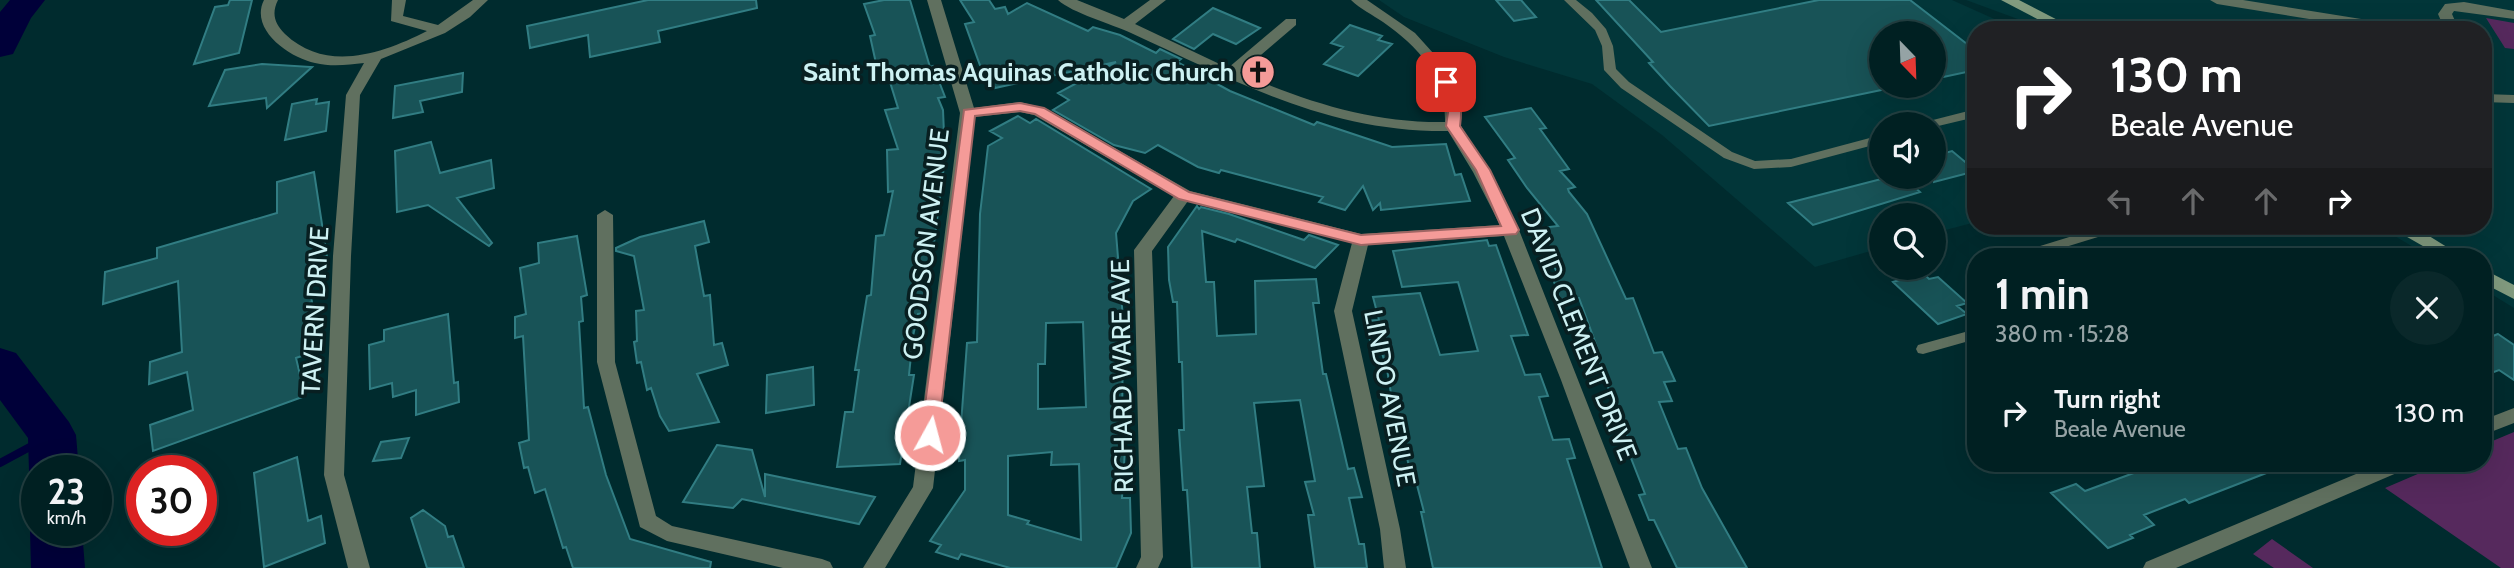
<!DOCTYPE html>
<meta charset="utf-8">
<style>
:root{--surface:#002022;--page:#0a282a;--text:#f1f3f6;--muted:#95a3a5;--line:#223e40}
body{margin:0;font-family:Cabin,sans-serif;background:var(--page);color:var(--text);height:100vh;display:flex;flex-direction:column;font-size:26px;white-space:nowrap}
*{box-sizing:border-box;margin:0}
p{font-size:23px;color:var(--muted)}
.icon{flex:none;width:38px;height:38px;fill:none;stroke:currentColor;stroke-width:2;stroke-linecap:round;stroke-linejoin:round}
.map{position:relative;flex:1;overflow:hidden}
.panel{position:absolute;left:1967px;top:248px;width:525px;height:224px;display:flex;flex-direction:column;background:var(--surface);border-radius:28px;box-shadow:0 7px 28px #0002,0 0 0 2px var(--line)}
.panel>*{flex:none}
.top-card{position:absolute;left:1967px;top:21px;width:525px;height:214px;border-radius:28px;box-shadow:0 7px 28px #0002,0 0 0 2px var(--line);background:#202124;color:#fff;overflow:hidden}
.needle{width:46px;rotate:157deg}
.buttons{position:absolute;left:1869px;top:21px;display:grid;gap:14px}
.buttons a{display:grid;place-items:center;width:77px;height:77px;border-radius:50%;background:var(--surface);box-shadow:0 7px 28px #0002,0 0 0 2px var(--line);font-size:35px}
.speed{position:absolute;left:21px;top:455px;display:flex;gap:14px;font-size:35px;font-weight:700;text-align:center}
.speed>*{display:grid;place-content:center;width:91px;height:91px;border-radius:50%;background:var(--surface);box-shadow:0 7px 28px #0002,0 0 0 2px var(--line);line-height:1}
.speed small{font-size:18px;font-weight:400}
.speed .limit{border:10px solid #d22;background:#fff;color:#111}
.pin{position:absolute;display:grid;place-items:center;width:60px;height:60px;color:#fff;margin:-30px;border-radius:14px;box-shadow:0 4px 10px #0006}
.me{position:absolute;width:77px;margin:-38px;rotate:7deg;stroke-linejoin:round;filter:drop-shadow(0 0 5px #0008)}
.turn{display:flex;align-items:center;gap:24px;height:147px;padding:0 28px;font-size:32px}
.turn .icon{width:91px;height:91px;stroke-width:2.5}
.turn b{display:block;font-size:49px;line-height:60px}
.lanes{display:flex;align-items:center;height:66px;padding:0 28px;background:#0003;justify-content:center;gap:35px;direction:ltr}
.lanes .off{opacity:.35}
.round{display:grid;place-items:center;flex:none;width:74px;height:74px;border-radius:37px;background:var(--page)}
.overview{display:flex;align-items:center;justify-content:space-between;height:119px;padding:0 28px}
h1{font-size:42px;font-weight:700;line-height:52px}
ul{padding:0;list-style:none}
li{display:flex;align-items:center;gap:21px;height:91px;padding:0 28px}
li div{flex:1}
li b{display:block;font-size:26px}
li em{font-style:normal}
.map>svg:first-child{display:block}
.built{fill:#023639;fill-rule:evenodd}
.green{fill:#56295d}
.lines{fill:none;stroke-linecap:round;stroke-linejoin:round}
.stream{stroke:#000039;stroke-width:8}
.river{fill:#000039;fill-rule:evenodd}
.building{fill:#185357;stroke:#317d83;stroke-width:2;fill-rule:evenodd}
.lane{fill:#60705f;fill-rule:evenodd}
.street{fill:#60705f;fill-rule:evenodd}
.secondary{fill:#829b7f;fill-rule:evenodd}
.route{fill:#f59b98;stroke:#9f6563;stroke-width:2}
.labels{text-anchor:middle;stroke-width:7;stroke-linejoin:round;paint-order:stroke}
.poi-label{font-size:26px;font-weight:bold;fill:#cdf1f3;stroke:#081f21;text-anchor:end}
.street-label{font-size:26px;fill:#cdf1f3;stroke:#081f21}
</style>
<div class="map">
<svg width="2514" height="568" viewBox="0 0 2514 568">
<rect width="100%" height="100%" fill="#002b2e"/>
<path class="built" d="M1379,0H1952L2019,30H1976V222L1934,233V215H1881V248L1815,267L1662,135L1592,84L1504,57L1404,17ZM1881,33H1934V86H1881ZM1881,124H1934V177H1881Z
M1966,0H2514V308L2483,289V257H2430L2378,226H2483V30H2048Z"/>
<path class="green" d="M2486,18L2514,23V49L2505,48Z
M2514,432V568H2501L2385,488L2441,464H2483V445Z
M2272,539L2313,568H2274L2253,554Z"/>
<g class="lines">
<path class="stream" d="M0,463L52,435"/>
<path class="river" d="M10,0H45L31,18L13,54L0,57V12Z
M0,348L16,353L69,422L76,435L79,471H37L36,485L29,471L28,438L0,400Z
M37,517V530H82L85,568H31L30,530Z"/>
</g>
<path class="building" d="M230,0H252L239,53L194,64L215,7L228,5Z
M648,0H756L757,8L658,31L660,42L590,57L588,35L530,48L527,26Z
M884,0H910L930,67L933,66L945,97L938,98L943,110L945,158L925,313L918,314L913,336L909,375H914L900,464L837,467L845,412H853L859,370H855L867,296L871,295L876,236L884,235L893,191L888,192L887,150L898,149L885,110L898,108L885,66L877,68L870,36L875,35L864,4Z
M960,0H989L995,9L1005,7L1008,14L1027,3L1088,31L1093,27L1120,35L1156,53L1160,49L1181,59L1177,62L1230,91L1314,125L1317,122L1392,147L1446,144L1455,175L1461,174L1470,201L1381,210L1380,203L1373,210L1363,186L1345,210L1319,202L1323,197L1221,170L1219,173L1198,167L1158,145L1145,153L1114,145L1053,110L1069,100L1058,93L1116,62L995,88L986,67L981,68L965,24L974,22Z
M1496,0H1521L1536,17L1514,21Z
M1596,0H1629L1661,32L1819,0H1910L1976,51V70L1934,79V33H1881V86L1891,88L1709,126L1670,86L1649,63L1653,62Z
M1213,8L1260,28L1236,44L1213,34L1194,49L1173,39Z
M1350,25L1382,36L1378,40L1392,44L1358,76L1324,64L1343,47L1331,43Z
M262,64L312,67L267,108L266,98L209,106L225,70Z
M463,73L462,92L420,101L423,112L393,118L395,86Z
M317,99L316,104L329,102L326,131L285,140L292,104Z
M1531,108L1546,128L1540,129L1569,169L1560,171L1575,187L1568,189L1569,192L1587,214L1626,299L1633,298L1654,353L1662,352L1675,381L1664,382L1672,401L1659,402L1678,449L1686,448L1702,488L1747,568H1677L1654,520H1649L1639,495L1645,494L1629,453L1633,452L1597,359L1601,358L1579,298L1560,299L1552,276H1558L1540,228L1558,226L1527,188L1508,160L1515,158L1485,117Z
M1018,116L1030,123L1036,119L1151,189L1133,201L1116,233L1123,319L1122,433H1126L1122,498H1130L1131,533L1116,568H1010L961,554L958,559L936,552L941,545L930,541L965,490V460L959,461L960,438L967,343L977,342L980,214L988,146L1002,138L990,131ZM1083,322L1086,407L1038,409V364H1045L1046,323ZM1052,452L1051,465L1079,464L1081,540L1027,524L1029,521L1008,515V456Z
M431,142L440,173L491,160L494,188L457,198L492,243L489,246L428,205L397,212L395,151Z
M1952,151L1976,171L1934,182V156Z
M314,172L327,257L322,283L309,286L312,302L306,304L316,351L296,358L305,396L153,451L150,425L193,410L187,372L149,384L150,362L182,352L178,281L103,304L105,272L157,258V248L277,213V182Z
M1889,177H1903L1920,192L1813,225L1788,203Z
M1197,206L1199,209L1201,207L1229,214L1304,240L1309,235L1338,245L1315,268L1237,239L1235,242L1202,231L1206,282H1214L1217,336L1256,334L1255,281L1316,279L1319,303H1313L1323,374H1326L1348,469L1354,468L1362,497L1349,498L1359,544H1364L1367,568H1315L1308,515H1314L1305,482L1315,481L1300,400L1254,403L1264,486L1247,487L1252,533H1257L1260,568H1192L1187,490H1183L1179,430H1184L1182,362H1179L1177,302H1173L1169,280L1168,247Z
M704,221L709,242L695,246L704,296L710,295L714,345L722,343L728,365L697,374L719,422L669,431L660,416L651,388L647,390L641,362L637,363L634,342L637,341L636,311L644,310L634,256L616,251V248L640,237Z
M577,236L587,295L581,297L583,321L579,322L584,408L588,407L606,475L630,539L711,562L710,568H573L566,547L563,548L545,489L535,493L528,467L524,468L519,443L529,440L523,336L515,338V317L526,314L520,268L539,263L538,243Z
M1487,240L1489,246L1496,245L1528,335L1511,336L1525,375L1540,374L1548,396L1539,397L1553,440L1569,439L1575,458L1567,459L1602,568H1433L1421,512H1424L1412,466H1409L1401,434H1396L1388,406H1393L1387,369L1380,347L1372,348L1365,321L1379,320L1373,297L1420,293L1440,355L1478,351L1458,282L1402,287L1393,251Z
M1923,273L1929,279L1938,277L1967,303L1957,306L1967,314L1938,324L1893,282Z
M448,314L454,383L458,382L459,402L416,415V390L393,397L392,383L370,389L369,345L384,341V330Z
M2498,334L2514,345V380L2499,370L2483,376V340Z
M813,367L814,405L766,413L767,375Z
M409,438L401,458L373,461L381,442Z
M717,445L752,450L765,497V474L875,497L859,524L742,499L733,508L683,502Z
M297,457L308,521L321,516L325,543L264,567L254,473Z
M2158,464H2287V465L2189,503L2185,499L2144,515L2154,525L2130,535L2133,538L2108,548L2051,493L2076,484L2085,491Z
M423,510L445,526L448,537L453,536L464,568H427L411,518Z"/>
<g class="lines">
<path class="lane" d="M1564,0H1576L1592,13L1606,29L1613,46L1616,69L1629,82L1732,152L1755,161L1791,159L1881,135V143L1791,167L1754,169L1724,158L1621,88L1604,70L1602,46L1595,30Z
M2483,94L2514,95V103L2483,102Z
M1976,109V117L1934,127V124H1927L1929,121Z
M2105,226H2126L2124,229L2033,257H2012L2014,254Z
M1976,329V339L1923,354L1918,353L1916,349L1918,345Z"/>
<path class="street" d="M264,0H278C271,14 275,24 285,34C326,73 382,54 427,31L391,21L392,0H406L403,16L438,25L473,0H488L470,17L445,33L381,59L360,95L351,256L344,475L370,568H348L324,475L333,256L346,95L364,63C348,65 331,67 315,63C290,58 249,30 264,0Z
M927,0H941L974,108L1020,102L1044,108L1190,191L1361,234L1500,225L1473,172L1448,131C1327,132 1238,82 1131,33C1112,24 1072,13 1058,0H1077L1124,19L1150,0H1166L1135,24L1228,68L1286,19H1296V25L1240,73C1307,102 1372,123 1445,122C1446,77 1419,47 1383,22C1373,15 1360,9 1351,0H1367L1415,33L1443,64L1455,85L1461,104V126L1489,172L1519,230L1652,568H1630L1561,380L1504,236L1368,245L1352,311L1400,529L1406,568H1384L1380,529L1334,311L1352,243L1188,201L1152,251L1163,557L1158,568H1136L1141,557L1134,250L1174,196L1034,115L1020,112L975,117L933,488L885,568H863L913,487L960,113Z
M2210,0H2243L2405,26L2412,30H2377L2217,4Z
M2464,2L2514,11V19L2454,11L2452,14L2459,30H2445L2438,14L2445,4Z
M605,210L613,215L615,362L656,516L672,526L822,559L830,562L833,568H783L667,541L640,527L597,362V215Z
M2514,408V423L2483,435V420Z
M2380,464H2409L2406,469L2176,568H2143L2146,562Z"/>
<path class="secondary" d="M2001,0H2019L2077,30H2058Z
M2393,226H2413L2463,257H2442L2395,230Z
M2483,269L2514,285V299L2483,283Z"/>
</g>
<path class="route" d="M1446,78C1463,85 1462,111 1460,126L1490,170L1519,230L1516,234L1361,245L1179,199L1035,114L1020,111L975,116L938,435L936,440H923L921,435L964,110L1020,103L1044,108L1189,192L1361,235L1501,226L1476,170L1446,126L1449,106L1439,82Z"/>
<defs>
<g id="church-disc" transform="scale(1.75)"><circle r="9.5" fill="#f59b98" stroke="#081f21"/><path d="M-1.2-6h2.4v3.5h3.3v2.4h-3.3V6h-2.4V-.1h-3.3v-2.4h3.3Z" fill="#111"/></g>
</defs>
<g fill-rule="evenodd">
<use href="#church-disc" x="1258" y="72"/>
</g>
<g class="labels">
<g class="poi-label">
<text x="1234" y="81">Saint Thomas Aquinas Catholic Church</text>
</g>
<g class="street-label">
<text transform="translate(926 244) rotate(-83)" y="9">GOODSON AVENUE</text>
<text transform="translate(315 311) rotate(-87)" y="9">TAVERN DRIVE</text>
<text transform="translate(1579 334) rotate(68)" y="9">DAVID CLEMENT DRIVE</text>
<text transform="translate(1122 376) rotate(-91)" y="9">RICHARD WARE AVE</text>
<text transform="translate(1390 398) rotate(79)" y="9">LINDO AVENUE</text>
</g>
</g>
</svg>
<div class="buttons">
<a><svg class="needle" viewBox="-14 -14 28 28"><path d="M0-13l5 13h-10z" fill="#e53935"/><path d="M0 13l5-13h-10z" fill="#95a3a5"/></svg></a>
<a><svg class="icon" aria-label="sound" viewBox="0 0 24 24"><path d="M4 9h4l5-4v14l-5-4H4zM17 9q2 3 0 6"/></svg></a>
<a><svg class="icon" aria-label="search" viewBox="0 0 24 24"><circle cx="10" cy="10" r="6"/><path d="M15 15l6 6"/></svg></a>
</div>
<div class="speed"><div>23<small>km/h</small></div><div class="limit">30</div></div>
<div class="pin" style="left:1446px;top:82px;background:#d93025"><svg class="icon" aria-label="arrive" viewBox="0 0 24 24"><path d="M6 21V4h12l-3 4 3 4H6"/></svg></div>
<svg class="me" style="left:930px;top:435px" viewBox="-20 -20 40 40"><circle r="17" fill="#f59b98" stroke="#fff" stroke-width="3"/><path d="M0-11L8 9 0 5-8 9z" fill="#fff"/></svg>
<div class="top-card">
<div class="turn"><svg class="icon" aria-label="right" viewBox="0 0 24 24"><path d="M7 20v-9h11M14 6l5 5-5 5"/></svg><div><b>130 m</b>Beale Avenue</div></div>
<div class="lanes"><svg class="icon off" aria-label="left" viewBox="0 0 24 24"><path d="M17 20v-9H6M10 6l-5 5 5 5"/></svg><svg class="icon off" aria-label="ahead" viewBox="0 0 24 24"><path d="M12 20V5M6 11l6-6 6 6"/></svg><svg class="icon off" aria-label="ahead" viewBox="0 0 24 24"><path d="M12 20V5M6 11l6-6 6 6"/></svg><svg class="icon" aria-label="right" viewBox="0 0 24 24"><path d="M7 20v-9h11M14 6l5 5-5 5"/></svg></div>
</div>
<section class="panel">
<div class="overview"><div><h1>1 min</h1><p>380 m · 15:28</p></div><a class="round"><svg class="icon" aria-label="close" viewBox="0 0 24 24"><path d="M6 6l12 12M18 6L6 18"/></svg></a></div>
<ul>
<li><svg class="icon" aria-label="right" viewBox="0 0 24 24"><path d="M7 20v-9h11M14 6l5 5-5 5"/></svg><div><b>Turn right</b><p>Beale Avenue</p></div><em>130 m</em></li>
</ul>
</section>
</div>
